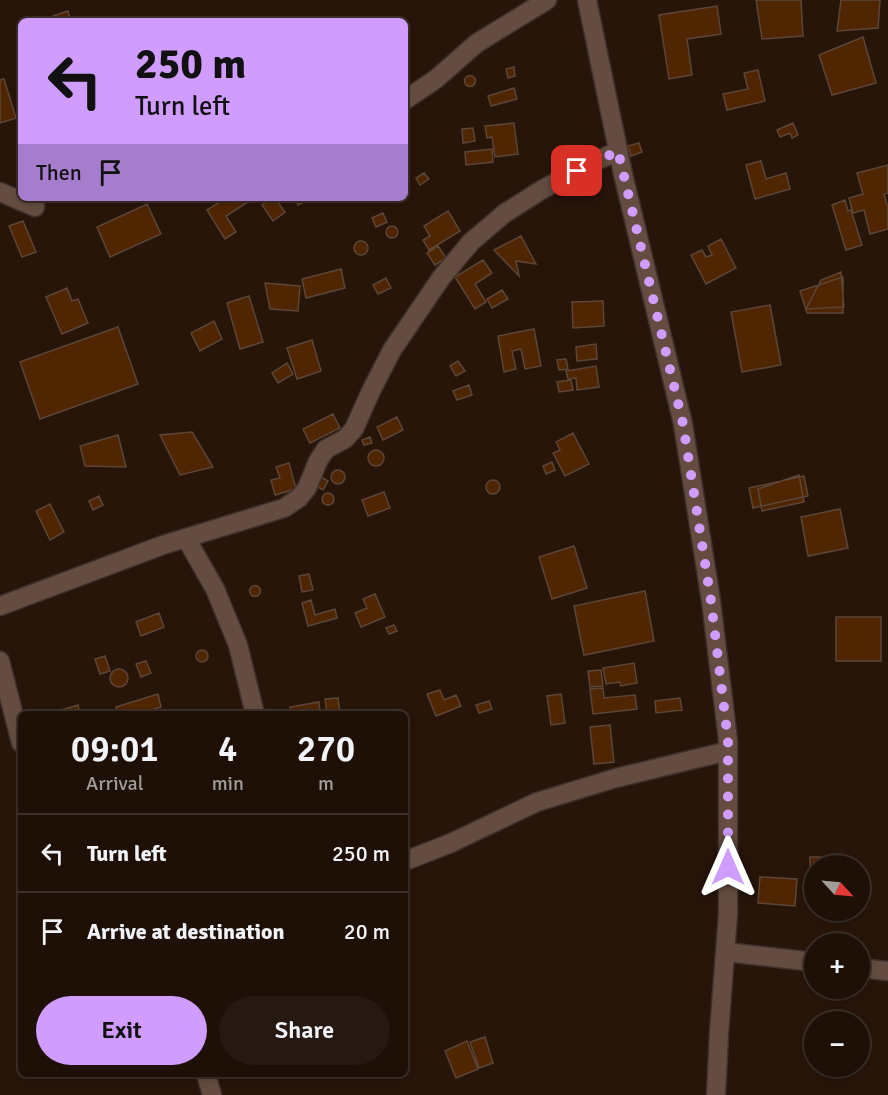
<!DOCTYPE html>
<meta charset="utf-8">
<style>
:root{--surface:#1e1007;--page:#261911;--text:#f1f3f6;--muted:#a19d9b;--line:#3c3028;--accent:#d09dff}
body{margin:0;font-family:Signika,sans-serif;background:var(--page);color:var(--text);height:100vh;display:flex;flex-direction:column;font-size:22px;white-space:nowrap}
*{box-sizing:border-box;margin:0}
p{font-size:20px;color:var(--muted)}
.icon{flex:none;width:33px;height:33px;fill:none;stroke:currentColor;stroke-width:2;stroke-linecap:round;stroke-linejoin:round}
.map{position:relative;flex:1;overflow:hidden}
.sheet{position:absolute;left:18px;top:711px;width:390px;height:366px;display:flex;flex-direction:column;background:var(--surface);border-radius:9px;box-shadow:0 3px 9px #0003,0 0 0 2px var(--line)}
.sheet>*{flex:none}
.banner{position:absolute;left:18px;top:18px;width:390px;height:183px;border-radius:9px;box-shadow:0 3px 9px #0003,0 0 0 2px var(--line);background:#d09dff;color:#111;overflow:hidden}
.needle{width:39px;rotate:116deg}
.controls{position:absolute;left:804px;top:855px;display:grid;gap:12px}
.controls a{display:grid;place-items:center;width:66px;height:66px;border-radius:50%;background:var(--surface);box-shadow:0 3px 9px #0003,0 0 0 2px var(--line);font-size:30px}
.pin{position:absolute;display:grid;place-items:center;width:51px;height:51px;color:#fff;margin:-26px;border-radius:12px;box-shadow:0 3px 9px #0006}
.me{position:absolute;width:66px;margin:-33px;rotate:0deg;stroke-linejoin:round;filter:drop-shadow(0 0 4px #0008)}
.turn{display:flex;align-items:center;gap:21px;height:126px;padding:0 18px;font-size:27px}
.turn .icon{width:78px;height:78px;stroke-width:2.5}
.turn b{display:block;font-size:42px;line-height:51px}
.then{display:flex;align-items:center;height:57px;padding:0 18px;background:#0003;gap:12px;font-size:22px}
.eta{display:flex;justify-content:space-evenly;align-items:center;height:102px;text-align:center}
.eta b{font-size:36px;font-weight:600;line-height:42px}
.cta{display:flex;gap:12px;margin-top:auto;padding:12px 18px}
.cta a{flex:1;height:69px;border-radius:36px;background:var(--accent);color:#111;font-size:24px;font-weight:600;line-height:69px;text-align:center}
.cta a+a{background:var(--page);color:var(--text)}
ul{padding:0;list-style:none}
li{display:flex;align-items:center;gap:18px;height:78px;padding:0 18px;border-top:2px solid var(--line)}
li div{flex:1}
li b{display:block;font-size:22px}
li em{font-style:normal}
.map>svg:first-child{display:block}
.building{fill:#4f2502;stroke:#5c4638;stroke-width:1.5}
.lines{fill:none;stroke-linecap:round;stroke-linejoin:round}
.street-casing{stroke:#3e302c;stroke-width:21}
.street{stroke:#644d40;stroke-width:18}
.route{stroke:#d09dff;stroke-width:10;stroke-dasharray:0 18}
</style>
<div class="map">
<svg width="888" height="1095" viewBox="0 0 888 1095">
<rect width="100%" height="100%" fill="#281509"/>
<path class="building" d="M756,0H801L803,36L762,39Z
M841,0H880L878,28L837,31Z
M717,6L721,34L687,39L692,75L669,79L659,15Z
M68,11L71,21H55L53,16Z
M863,37L876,83L832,95L819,55Z
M514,67L515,76L508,78L506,69Z
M758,70L765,101L727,110L723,94L748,89L744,73Z
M464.5 81a5.5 5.5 0 1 1 11 0a5.5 5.5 0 1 1-11 0Z
M4,79L16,118L0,123V80Z
M514,88L517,99L491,106L488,96Z
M514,123L518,154L495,157L492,137L487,138L485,126Z
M793,123L798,135L792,138L790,133L780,137L777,130Z
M473,128L475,141L463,143L462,129Z
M639,143L642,152L631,156L628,146Z
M492,149L493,162L466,165L465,152Z
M761,161L766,179L786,173L790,189L755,199L746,165Z
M888,165V193L884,194L887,205H888V229L870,234L864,210L853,213L849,198L863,194L857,173Z
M424,173L429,179L420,185L416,178Z
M226,198H249L251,200L226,216L236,232L225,239L207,210Z
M271,198H275L285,212L273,221L262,205Z
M295,198H311V199L298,205Z
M845,200L848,211L851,210L862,245L846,250L832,205Z
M147,204L161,234L110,257L97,227Z
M448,211L460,231L429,250L423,240L430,236L424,226Z
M383,213L387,222L376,227L372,218Z
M23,221L36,252L22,257L9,226Z
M386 232a6 6 0 1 1 12 0a6 6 0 1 1-12 0Z
M521,236L536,264L516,261L519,276L494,250Z
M721,239L736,268L706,284L691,255L702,250L706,257L712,255L708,246Z
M354 248a7 7 0 1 1 14 0a7 7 0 1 1-14 0Z
M438,246L446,258L435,265L427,253Z
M483,260L492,273L475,284L486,302L475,309L455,277Z
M341,269L345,288L306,298L302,279Z
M841,272L844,307L806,309L821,280Z
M843,277V313H807L800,291Z
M386,278L391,288L378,294L373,285Z
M265,283L300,286L298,311L270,309Z
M67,288L72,301L78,299L88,323L62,334L46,297Z
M502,290L508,299L492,308L487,299Z
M249,296L263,342L240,349L227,303Z
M603,301L604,326L573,328L572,302Z
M770,305L781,365L742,372L731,312Z
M214,321L222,339L200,351L191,333Z
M118,327L138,384L40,419L20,362Z
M534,329L541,366L525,369L521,349L512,351L516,369L504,372L498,336Z
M312,340L321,371L297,379L287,348Z
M596,344L597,359L577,361L576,347Z
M566,359L568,369L559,370L557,360Z
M458,361L465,371L456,376L450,366Z
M287,363L293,374L278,383L272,373Z
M596,366L599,387L577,390L576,378L568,379L566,371Z
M571,380L573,390L559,392L557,382Z
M469,385L472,395L457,400L453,391Z
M333,414L340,428L310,443L303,429Z
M397,417L403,430L383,440L377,427Z
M192,432L213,467L180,475L160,435Z
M573,433L589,464L565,476L553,453L560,450L556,442Z
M118,435L126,467L85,466L80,446Z
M370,437L372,443L364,445L362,440Z
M368 458a8 8 0 1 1 16 0a8 8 0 1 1-16 0Z
M552,462L555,470L546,474L543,466Z
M289,463L296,489L275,495L271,480L280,478L276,467Z
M331 477a7 7 0 1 1 14 0a7 7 0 1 1-14 0Z
M799,475L804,502L762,511L758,489Z
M804,476L808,496L753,508L749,488Z
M321,477L328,481L323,490L316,486Z
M486 487a7 7 0 1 1 14 0a7 7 0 1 1-14 0Z
M384,492L390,508L368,516L362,500Z
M322 499a6 6 0 1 1 12 0a6 6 0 1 1-12 0Z
M99,496L103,505L93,510L89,501Z
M50,504L64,532L50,540L36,511Z
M840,509L848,548L808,556L801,517Z
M574,546L587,588L552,599L539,557Z
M309,574L313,590L302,592L299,576Z
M249.5 591a5.5 5.5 0 1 1 11 0a5.5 5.5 0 1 1-11 0Z
M645,591L654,641L584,655L574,606Z
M375,594L385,617L361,627L355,613L367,608L363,599Z
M311,600L315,615L335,609L337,618L308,626L302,603Z
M159,613L164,627L141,636L136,622Z
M836,617H881V661H836Z
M394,625L397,631L389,634L386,628Z
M196 656a6 6 0 1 1 12 0a6 6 0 1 1-12 0Z
M105,656L110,671L100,674L95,659Z
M146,661L151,673L141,677L136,664Z
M634,663L637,683L621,686L620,682L606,684L603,668Z
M110 678a9 9 0 1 1 18 0a9 9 0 1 1-18 0Z
M601,670L603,686L590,687L588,671Z
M603,688L604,698L635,695L637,709L593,714L590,689Z
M440,690L444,700L456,695L461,706L436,716L427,694Z
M158,694L161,707L138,714H118L116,707Z
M561,694L565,723L551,725L547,696Z
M338,698L340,712L327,713L325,699Z
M680,698L682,710L656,713L655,701Z
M489,701L492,709L479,713L476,705Z
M319,702L320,714H291L290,707Z
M78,705L80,714H48Z
M610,725L614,762L594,764L590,727Z
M810,857H821L820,866H814V869H810Z
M760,877L797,879L795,906L758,903Z
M485,1037L493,1063L479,1068L470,1042Z
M467,1041L478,1069L456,1078L445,1051Z"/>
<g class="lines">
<g class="street-casing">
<path id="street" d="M587,0L623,174L683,424L711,601L728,740V914L719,1033L716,1095
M405,100L436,79L477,43L547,0
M0,192L35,207
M186,538L215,589L238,645L255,714
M0,606L163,545L284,508L299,498L307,488L318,461L326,449L345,439L354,429L371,391L392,350L441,278L471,242L505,213L543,189L594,162L618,151
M0,661L21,743
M405,861L451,843L537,802L616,778L728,751
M726,952L814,962
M860,968L888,971
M206,1074L212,1095"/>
</g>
<use href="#street" class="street"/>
</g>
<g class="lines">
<path class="route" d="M577,171L618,151L683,424L711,601L728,740V867"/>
</g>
</svg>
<div class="controls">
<a><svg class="needle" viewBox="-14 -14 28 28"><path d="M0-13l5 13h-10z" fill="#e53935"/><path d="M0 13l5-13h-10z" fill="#a19d9b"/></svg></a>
<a>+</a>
<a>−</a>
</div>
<div class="pin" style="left:577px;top:171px;background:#d93025"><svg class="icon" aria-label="arrive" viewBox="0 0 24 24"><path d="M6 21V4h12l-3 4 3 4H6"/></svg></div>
<svg class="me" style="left:728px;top:867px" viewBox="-20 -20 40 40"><path d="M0-17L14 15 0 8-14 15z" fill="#d09dff" stroke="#fff" stroke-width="4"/></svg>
<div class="banner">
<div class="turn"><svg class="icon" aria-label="left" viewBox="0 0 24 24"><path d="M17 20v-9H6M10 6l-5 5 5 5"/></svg><div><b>250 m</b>Turn left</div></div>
<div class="then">Then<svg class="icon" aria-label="arrive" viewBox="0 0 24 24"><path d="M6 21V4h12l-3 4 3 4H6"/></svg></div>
</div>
<section class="sheet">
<div class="eta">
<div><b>09:01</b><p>Arrival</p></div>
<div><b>4</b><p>min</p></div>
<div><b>270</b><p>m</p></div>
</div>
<ul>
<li><svg class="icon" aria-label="left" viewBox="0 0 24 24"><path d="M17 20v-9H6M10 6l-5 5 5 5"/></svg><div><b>Turn left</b></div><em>250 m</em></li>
<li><svg class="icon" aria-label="arrive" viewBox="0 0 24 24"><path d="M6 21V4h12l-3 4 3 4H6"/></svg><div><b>Arrive at destination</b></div><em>20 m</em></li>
</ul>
<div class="cta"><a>Exit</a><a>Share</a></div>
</section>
</div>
